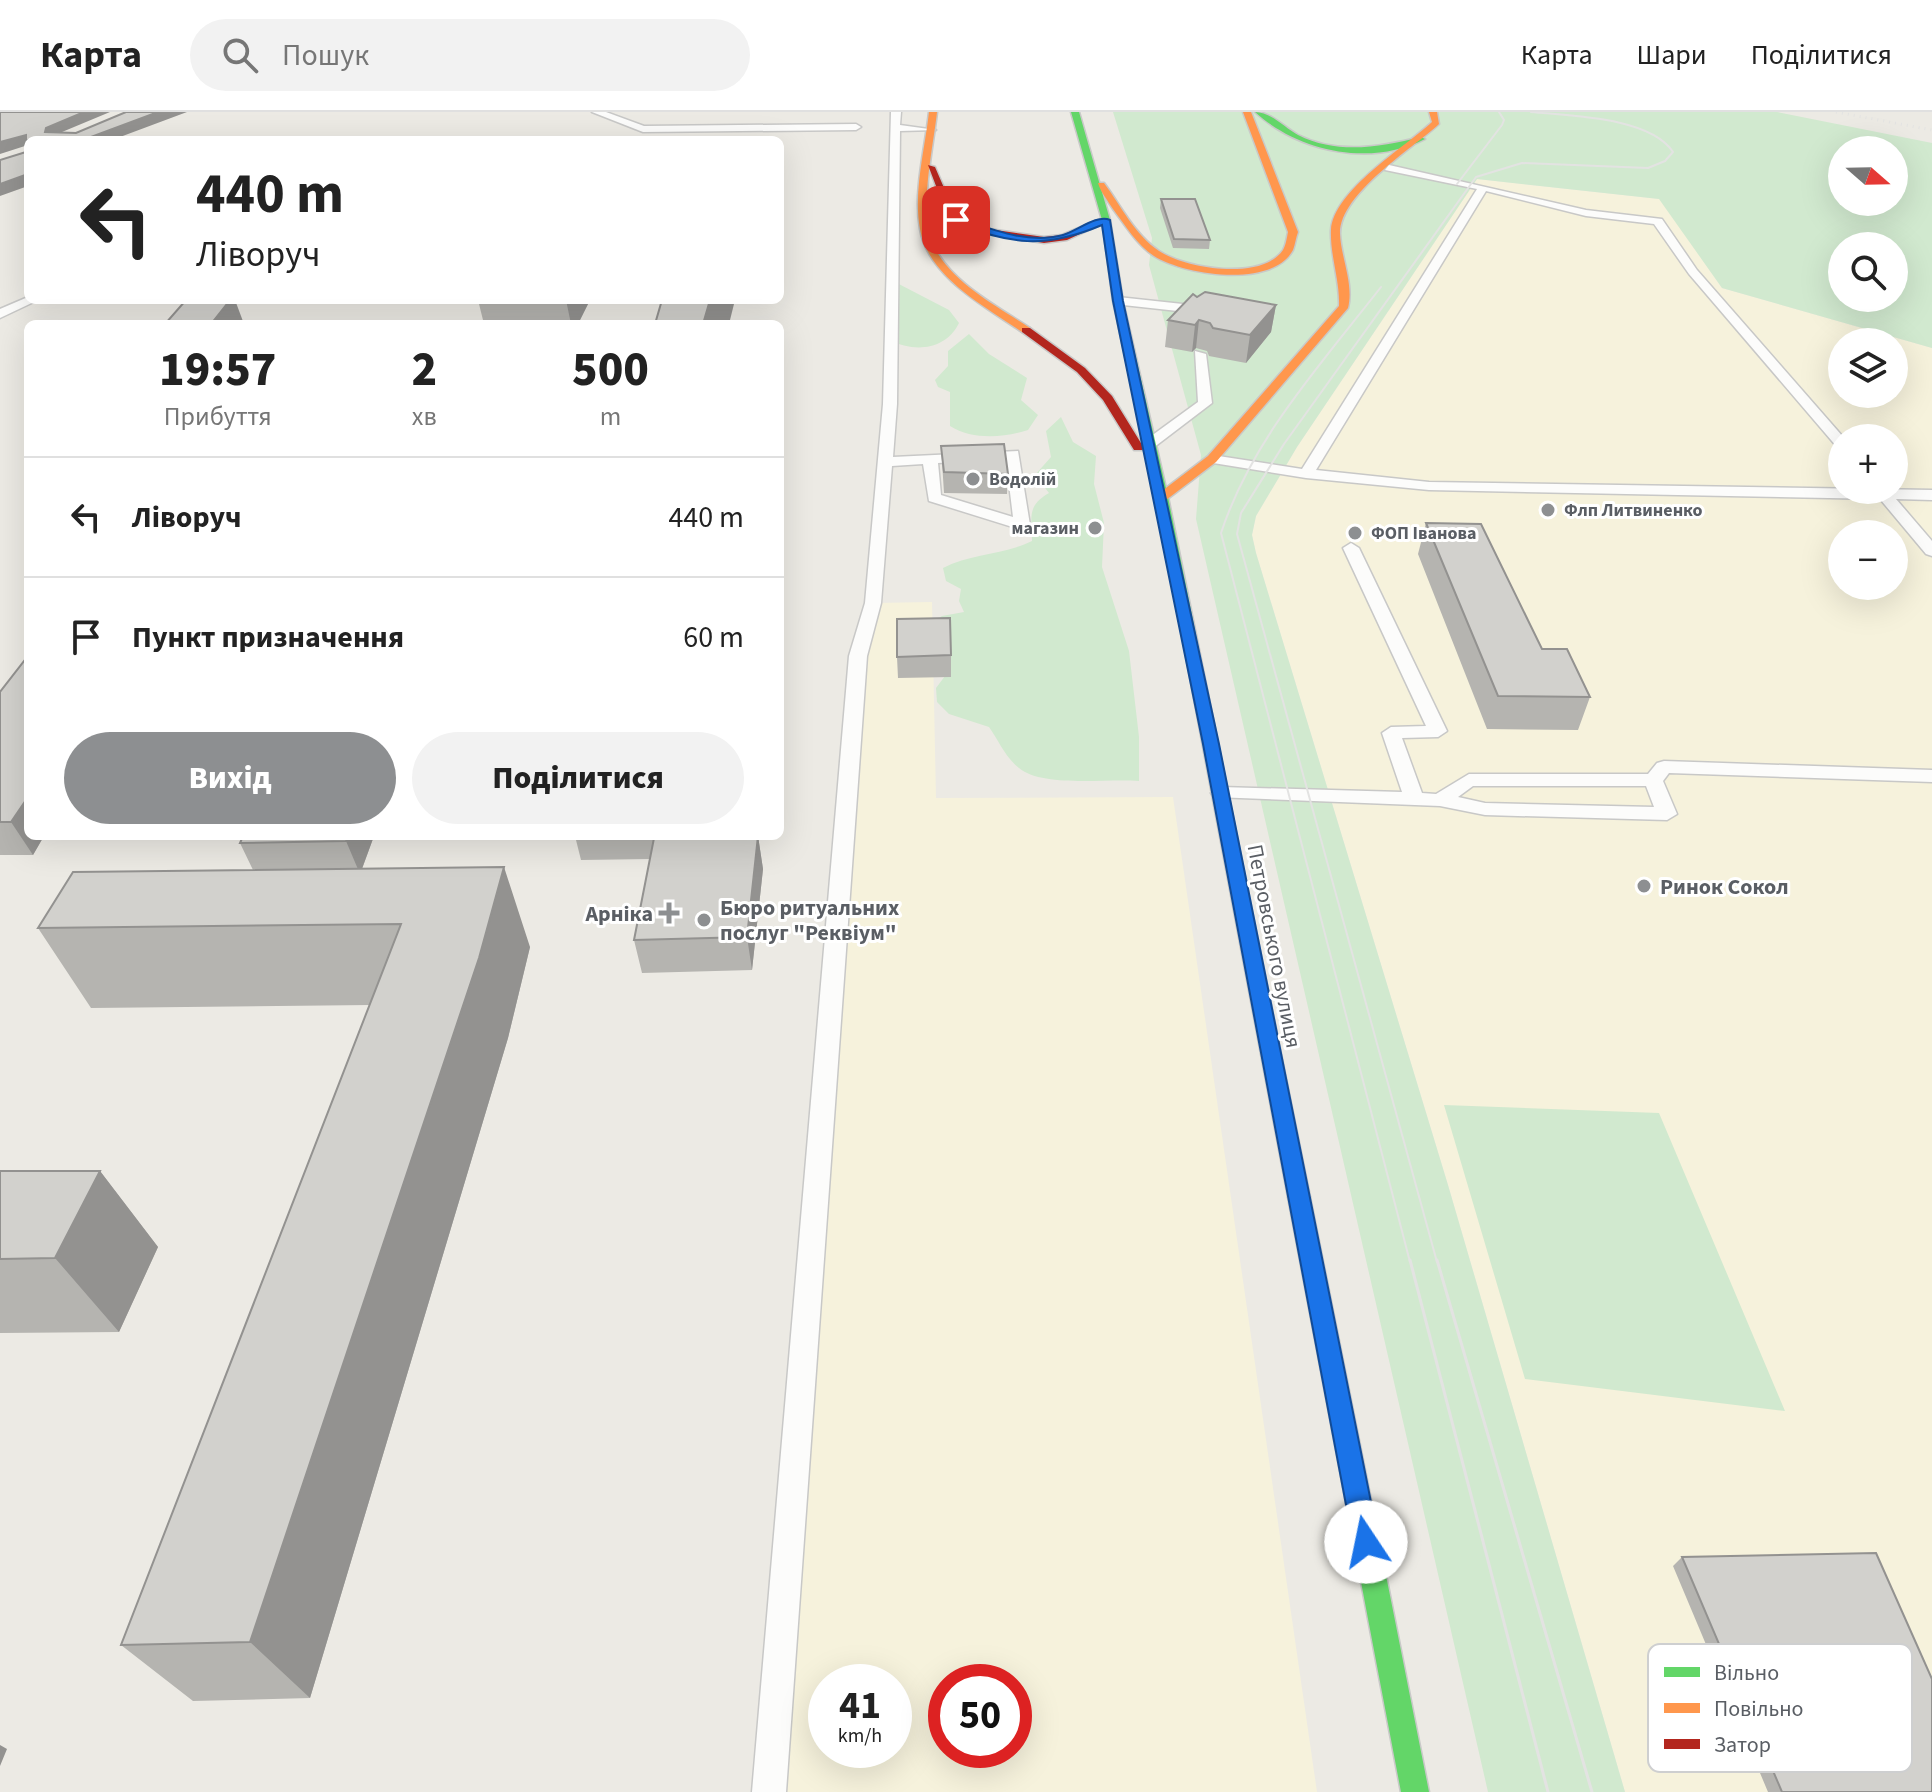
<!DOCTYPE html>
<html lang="uk">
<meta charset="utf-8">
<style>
:root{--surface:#fff;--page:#f2f2f2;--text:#222;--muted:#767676;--line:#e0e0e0;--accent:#8d8f91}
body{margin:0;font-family:"Source Sans 3",sans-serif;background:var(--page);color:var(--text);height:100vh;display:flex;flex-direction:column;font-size:30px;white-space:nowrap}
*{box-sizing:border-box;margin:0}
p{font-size:26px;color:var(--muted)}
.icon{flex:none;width:44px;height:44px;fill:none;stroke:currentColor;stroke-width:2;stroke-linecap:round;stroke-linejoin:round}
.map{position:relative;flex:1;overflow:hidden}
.details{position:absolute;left:24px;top:208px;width:760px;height:520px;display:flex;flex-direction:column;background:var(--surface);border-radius:12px;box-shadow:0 8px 32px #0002}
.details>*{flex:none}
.hud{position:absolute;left:24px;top:24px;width:760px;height:168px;border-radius:12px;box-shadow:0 8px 32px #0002;background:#fff;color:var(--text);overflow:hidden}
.needle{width:52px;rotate:110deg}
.buttons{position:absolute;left:1828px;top:24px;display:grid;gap:16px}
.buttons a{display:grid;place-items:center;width:80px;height:80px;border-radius:50%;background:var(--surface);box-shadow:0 8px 32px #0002;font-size:40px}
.speed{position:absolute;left:808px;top:1552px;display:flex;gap:16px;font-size:40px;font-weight:700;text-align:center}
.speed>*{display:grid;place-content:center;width:104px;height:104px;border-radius:50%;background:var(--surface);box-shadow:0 8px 32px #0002;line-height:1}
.speed small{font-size:20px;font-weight:400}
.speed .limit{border:12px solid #d22;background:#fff;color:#111}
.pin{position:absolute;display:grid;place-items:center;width:68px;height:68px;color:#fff;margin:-34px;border-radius:16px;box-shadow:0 4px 12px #0006}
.me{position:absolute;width:88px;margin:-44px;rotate:349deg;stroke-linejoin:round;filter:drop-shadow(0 0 6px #0008)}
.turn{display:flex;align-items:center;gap:28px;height:168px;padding:0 40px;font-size:36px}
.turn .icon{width:104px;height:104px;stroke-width:2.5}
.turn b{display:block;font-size:56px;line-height:68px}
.eta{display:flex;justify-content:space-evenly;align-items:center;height:136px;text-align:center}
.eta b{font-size:48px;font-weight:800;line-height:56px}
.primary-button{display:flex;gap:16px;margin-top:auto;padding:16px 40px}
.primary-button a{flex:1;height:92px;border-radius:48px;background:var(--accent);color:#fff;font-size:32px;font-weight:800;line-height:92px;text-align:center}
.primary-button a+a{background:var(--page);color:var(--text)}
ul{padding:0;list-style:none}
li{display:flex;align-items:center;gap:24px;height:120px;padding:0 40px;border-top:2px solid var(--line)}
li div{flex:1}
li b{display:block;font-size:30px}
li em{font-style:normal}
header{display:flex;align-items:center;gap:48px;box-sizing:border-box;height:112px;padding:0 40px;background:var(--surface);border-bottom:2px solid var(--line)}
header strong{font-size:38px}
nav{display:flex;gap:44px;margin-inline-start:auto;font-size:28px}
.search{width:560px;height:72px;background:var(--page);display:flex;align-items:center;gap:20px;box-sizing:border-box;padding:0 28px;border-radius:44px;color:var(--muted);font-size:30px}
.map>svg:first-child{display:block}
.commercial{fill:#f6f2dc;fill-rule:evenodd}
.green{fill:#d1e9cf;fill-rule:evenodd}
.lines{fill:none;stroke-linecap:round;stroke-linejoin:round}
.lane-casing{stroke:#c8c8c7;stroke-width:3}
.fast-casing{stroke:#c9c9c8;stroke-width:3}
.slow-casing{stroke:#c9c9c8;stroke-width:3}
.jam-casing{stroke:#c9c9c8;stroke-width:3}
.lane{fill:#fcfcfb;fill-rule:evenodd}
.fast{fill:#63d668;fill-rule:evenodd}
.slow{fill:#ff974d;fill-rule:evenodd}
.jam{fill:#b3261e;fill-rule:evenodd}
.tram-far1{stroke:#e3e3e2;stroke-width:2}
.tram{stroke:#e3e3e2;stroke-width:3}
.rail{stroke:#e3e3e2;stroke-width:3;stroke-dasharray:1 5;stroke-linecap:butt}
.wall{fill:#b5b4b0}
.shaded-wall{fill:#939290}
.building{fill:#d2d1cd;stroke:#939290;stroke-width:2}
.route{fill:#1a73e8;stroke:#114b97;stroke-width:2}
.poi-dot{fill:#8d8f91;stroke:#fff;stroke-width:3}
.labels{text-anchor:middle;stroke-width:6;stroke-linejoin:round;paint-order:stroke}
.far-poi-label{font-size:18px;font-weight:bold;fill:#5a5e64;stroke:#fff;text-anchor:start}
.poi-label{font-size:22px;font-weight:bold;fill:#5a5e64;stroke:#fff;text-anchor:start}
.street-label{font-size:22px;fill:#5a5e64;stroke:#fff}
.key{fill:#fff;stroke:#cecfd0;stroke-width:2}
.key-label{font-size:22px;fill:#5a5e64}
</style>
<header>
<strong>Карта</strong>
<div class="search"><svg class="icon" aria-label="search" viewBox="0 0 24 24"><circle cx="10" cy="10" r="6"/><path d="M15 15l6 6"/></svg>Пошук</div>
<nav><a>Карта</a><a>Шари</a><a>Поділитися</a></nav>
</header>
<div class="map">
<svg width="1932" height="1680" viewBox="0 0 1932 1680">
<rect width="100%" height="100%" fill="#eceae4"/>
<path class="commercial" d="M1477,67L1660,87L1722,176L1932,236V1680H1625L1448,1073L1256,441L1252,423L1256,404L1297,335ZM1842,230H1894V282H1842ZM1842,326H1894V378H1842ZM1842,422H1894V474H1842Z
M932,490L936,686L1173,685L1317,1680H769L858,544L873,491ZM826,1570H894V1638H826ZM946,1570H1014V1638H946Z"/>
<path class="green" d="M1113,0H1777L1932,31V236L1722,176L1659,87L1477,67L1297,335L1256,404L1252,423L1256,441L1448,1073L1625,1680H1488L1199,420L1196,407L1201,343L1149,153L1152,126ZM1842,38H1894V90H1842ZM1842,134H1894V186H1842Z
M893,169L949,198L959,211C946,238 914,241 890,228Z
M969,222L989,242L1027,266L1021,288L1038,303L1028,318C1004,326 972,328 950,314V280L938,275L935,268L948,254V239Z
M1061,305L1073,330L1096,344L1094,372L1104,411L1102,455L1129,539L1139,625V669C1107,666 1043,676 1019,656C1005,645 999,629 989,615L949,602L937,590L936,576L945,564L927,514L942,504L964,500L959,489L961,477L946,469L943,456C972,441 1004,443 1032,429C1032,406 1026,394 1049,381L1035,363L1051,345L1046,319Z
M1444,993L1659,1001L1785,1299L1525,1267Z"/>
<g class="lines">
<g class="lane-casing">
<path id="lane" d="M592,0H606L644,14L856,12L861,15L856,18L643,20Z
M891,0H901L900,13L936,18L900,19L897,292L893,345L1018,339L1030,413L1022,418L929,389L923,352L892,354L881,491L867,544L786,1680H752L849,544L865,491L883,292ZM1006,347L1013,405L941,383L938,351Z
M1389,53L1586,98L1662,107L1697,158L1844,326L1842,336L1837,335L1689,162L1654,112L1586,104L1486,79L1316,358L1429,370L1932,378V388L1896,387L1932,429V444L1926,442L1880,387L1429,378L1306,366L1207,350L1205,347L1212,343L1302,357L1477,77L1385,58Z
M28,185L38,188L0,206V197Z
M1118,185L1192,193L1196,194L1200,205L1194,209L1187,200L1114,192V186Z
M1195,239L1206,242L1212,291L1153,336H1143V330L1198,290Z
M1351,431L1359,436L1447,619L1438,625L1402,626L1422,681L1436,682L1469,662H1648L1657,651L1664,649L1932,658V670L1669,661L1663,669L1677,702L1667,708L1485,703L1440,694L1214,685L1211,681L1221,675L1402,680L1382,621L1391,615L1426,614L1343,436ZM1473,674H1646L1654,695L1485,691L1458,685Z"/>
</g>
<g class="fast-casing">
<path id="fast" d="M1071,0H1079L1110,108L1123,189L1168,385L1310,1085L1306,1091L1299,1094L1292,1091L1288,1085L1156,385L1113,189L1102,108Z
M1255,0C1271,0 1285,16 1298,23C1338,43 1380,35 1421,25L1425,27C1371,55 1299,40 1255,0Z
M1366,1415L1375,1419L1379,1428L1429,1680H1401L1353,1428L1357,1419Z"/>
</g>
<g class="slow-casing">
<path id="slow" d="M929,0H937C933,37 919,96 932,130C948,169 997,194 1030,216V220H1022C986,195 928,165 920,117C913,80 925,37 929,0Z
M1243,0H1251L1298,120C1296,125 1295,133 1293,138C1272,177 1184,163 1154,144C1137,133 1125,113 1113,97C1108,89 1100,79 1098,71H1104C1121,94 1135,123 1159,139C1186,157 1262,169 1283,138C1286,133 1287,125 1288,120Z
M1429,0H1437L1439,12C1412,37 1339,82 1340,122C1341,146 1354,172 1348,196L1216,350L1166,388H1158V382L1208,344L1339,194C1340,168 1330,144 1331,118C1333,79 1405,35 1432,10Z
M1299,1076L1306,1079L1310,1085L1379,1428L1375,1437L1366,1441L1357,1437L1353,1428L1288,1085L1292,1079Z"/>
</g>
<g class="jam-casing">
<path id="jam" d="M928,53L935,55L954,99L975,115L1044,125L1062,123L1103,106L1110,108L1067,128L1044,131L969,119L946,100Z
M1022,216H1030L1085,256L1112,284L1144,336L1142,338H1134L1103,288L1077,260L1022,220Z"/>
</g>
<use href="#lane" class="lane"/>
<use href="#fast" class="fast"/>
<use href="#slow" class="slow"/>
<use href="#jam" class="jam"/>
<path class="tram-far1" d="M1457,72L1502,13L1504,8L1499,0
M1381,175C1321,252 1252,327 1221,421L1410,1150
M1437,1150L1237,422L1241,401L1284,332L1476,65L1522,51L1648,56L1665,49L1673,40C1650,5 1570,4 1531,0"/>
<path class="tram" d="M1410,1148L1548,1680
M1437,1148L1592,1680"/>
<path class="rail" d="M1836,0L1932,18"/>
</g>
<path class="wall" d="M1161,87L1210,128L1209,137L1173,136L1160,96Z
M478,188H590L578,212H484Z
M1276,193L1271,220L1246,251L1209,244L1207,239L1196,236L1192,240L1165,235L1168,208Z
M941,334L1008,362L1007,382L944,381Z
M1426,411L1542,537L1590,585L1578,618L1487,617L1418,442Z
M951,543V565L898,566L897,545Z
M0,580L28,724H44L33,743H0Z
M374,724L362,757L530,835L508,926L310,1586L193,1589L121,1533L370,893L91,896L38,816L253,758L240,731Z
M575,724H758L763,757L752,858L642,861L634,828L650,747L581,748Z
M0,1059H100L158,1135L119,1220L0,1221Z
M1682,1445L1932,1680H1768L1673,1454Z"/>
<path class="shaded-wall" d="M84,0H110L50,25L45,20L46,16Z
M158,0H187L112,28H83Z
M26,23L28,33L0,42V30Z
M28,62V74L0,84V72Z
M230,188H235L244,212H211Z
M566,188H590L578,212H571Z
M710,188H735L729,212H703Z
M1276,193L1271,220L1246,251L1250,223Z
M1199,208L1196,236L1192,240L1195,213Z
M28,685V724H44L33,743L11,710Z
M348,724H374L360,762L346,729Z
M758,724L763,757L752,858L747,825Z
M504,755L530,835L508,926L310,1586L250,1530Z
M100,1059L158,1135L119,1220L55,1146Z
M0,1633L7,1637L0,1654Z"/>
<path class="building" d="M0,0H84L46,16L45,20L76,21L126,0H158L83,28H28V62L0,72V48L26,40V23L0,30Z
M1161,87H1195L1210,128L1174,127Z
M1205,180L1276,193L1250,223L1213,216L1210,211L1199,208L1195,213L1168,208L1193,182L1197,185Z
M186,188H230L211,212H165Z
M662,188H710L703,212H655Z
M1004,332L1008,362L944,360L941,334Z
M1426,411L1481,412L1542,537H1567L1590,585L1498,584Z
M950,506L951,543L897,545V507Z
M28,544V685L11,710H0V580Z
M243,724H348L346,729L240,731Z
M758,724L747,825L634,828L654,726Z
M504,755L479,846L250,1530L121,1533L401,812L38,816L73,760Z
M0,1059H100L55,1146L0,1147Z
M1876,1441L1932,1567V1680H1782L1682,1445Z"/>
<path class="route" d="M956,105C989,116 1027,133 1063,123C1077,119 1097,102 1110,108L1123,189L1219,632L1379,1430L1375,1439L1366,1443L1357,1439L1353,1430L1203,632L1113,189L1102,113C1043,138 1011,132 953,110Z"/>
<g class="poi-dot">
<circle cx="973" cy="367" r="8"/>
<circle cx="1548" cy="398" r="8"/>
<circle cx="1095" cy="416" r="8"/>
<circle cx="1355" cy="421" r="8"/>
<circle cx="1644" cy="774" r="8"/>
<path d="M665 789h8v8h8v8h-8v8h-8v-8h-8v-8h8z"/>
<circle cx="704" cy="808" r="8"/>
</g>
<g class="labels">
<g class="far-poi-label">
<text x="989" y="373">Водолій</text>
<text x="1564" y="404">Флп Литвиненко</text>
<text x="1079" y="422" text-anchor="end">магазин</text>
<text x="1371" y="427">ФОП Іванова</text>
</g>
<g class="poi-label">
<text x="1660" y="782">Ринок Сокол</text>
<text x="720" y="803">Бюро ритуальних<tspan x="720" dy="25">послуг "Реквіум"</tspan></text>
<text x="653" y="809" text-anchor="end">Арніка</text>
</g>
<g class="street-label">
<text transform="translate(1275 834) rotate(79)" y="8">Петровського вулиця</text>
</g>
</g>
<rect x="1648" y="1532" width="264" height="128" rx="12" class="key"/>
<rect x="1664" y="1555" width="36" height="10" fill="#63d668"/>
<rect x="1664" y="1591" width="36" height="10" fill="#ff974d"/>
<rect x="1664" y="1627" width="36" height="10" fill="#b3261e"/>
<g class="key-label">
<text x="1714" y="1568">Вільно</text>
<text x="1714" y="1604">Повільно</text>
<text x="1714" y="1640">Затор</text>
</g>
</svg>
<div class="buttons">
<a><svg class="needle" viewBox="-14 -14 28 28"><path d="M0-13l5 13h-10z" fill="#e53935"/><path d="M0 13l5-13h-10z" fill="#767676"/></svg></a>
<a><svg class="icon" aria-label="search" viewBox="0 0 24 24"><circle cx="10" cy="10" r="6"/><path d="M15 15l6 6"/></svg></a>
<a><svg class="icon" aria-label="layers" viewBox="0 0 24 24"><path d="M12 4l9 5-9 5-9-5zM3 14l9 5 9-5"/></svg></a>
<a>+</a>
<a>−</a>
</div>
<div class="speed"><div>41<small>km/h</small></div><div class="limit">50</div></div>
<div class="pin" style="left:956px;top:108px;background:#d93025"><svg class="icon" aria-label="arrive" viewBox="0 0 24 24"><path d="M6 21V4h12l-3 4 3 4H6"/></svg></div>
<svg class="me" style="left:1366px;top:1430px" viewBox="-20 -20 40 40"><circle r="19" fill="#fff"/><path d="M0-13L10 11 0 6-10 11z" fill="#1a73e8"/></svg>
<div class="hud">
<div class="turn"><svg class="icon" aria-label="left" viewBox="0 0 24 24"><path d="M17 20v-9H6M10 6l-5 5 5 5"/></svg><div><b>440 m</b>Ліворуч</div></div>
</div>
<section class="details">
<div class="eta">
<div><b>19:57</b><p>Прибуття</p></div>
<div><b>2</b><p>хв</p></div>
<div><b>500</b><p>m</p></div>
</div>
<ul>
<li><svg class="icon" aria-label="left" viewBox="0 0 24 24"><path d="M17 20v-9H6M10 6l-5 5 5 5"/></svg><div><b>Ліворуч</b></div><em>440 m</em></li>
<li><svg class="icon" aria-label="arrive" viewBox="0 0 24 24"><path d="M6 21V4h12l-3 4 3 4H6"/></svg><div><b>Пункт призначення</b></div><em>60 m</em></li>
</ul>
<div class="primary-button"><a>Вихід</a><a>Поділитися</a></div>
</section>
</div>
